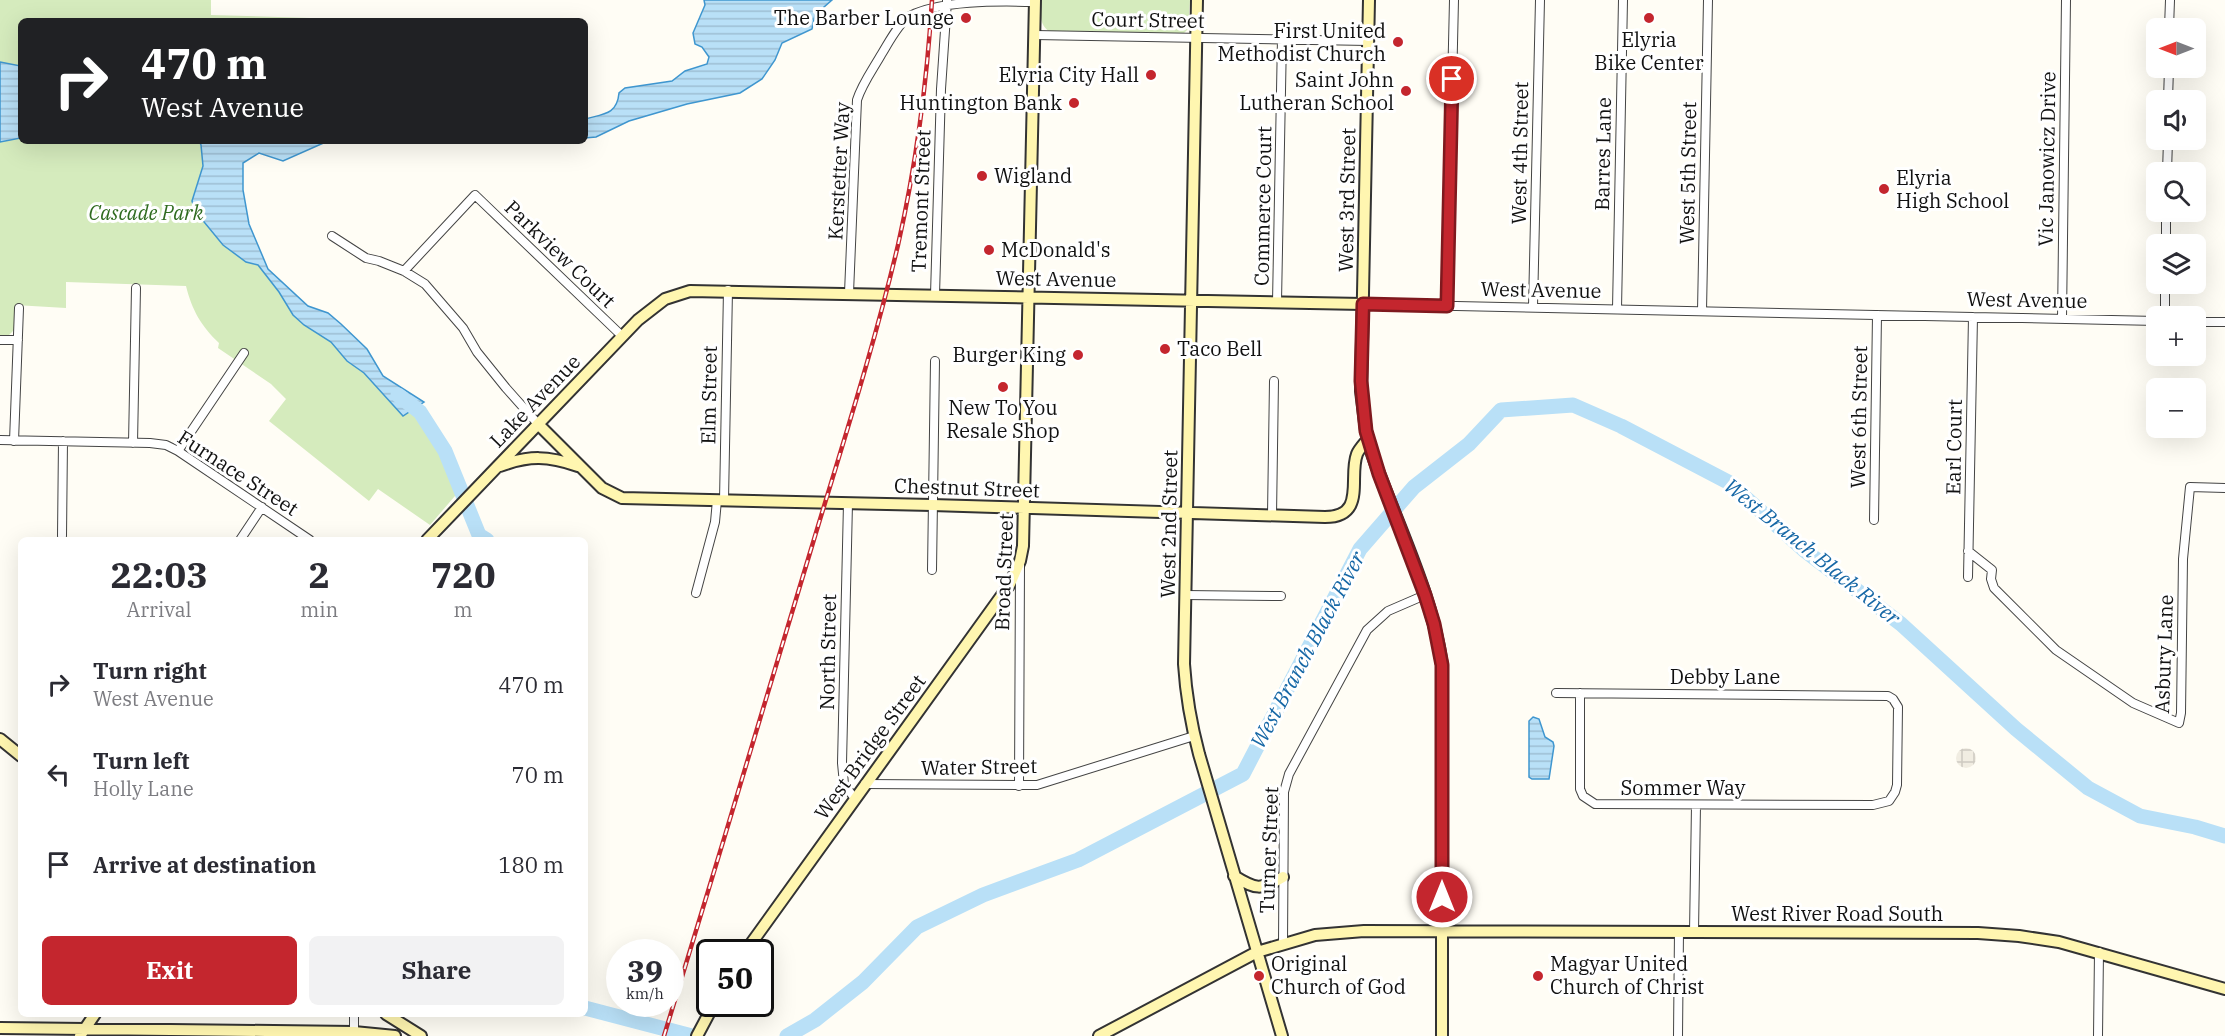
<!DOCTYPE html>
<meta charset="utf-8">
<style>
:root{--surface:#fff;--page:#f2f2f3;--text:#2b2b33;--muted:#7c7c81;--accent:#c4262e}
body{margin:0;font-family:"IBM Plex Serif",serif;background:var(--page);color:var(--text);height:100vh;display:flex;flex-direction:column;font-size:22px;white-space:nowrap}
*{box-sizing:border-box;margin:0}
p{font-size:20px;color:var(--muted)}
.icon{flex:none;width:33px;height:33px;fill:none;stroke:currentColor;stroke-width:2;stroke-linecap:round;stroke-linejoin:round}
.map{position:relative;flex:1;overflow:hidden}
.side{position:absolute;left:18px;top:537px;width:570px;height:480px;display:flex;flex-direction:column;background:var(--surface);border-radius:9px;box-shadow:0 6px 24px #0002}
.side>*{flex:none}
.banner{position:absolute;left:18px;top:18px;width:570px;height:126px;border-radius:9px;box-shadow:0 6px 24px #0002;background:#202124;color:#fff;overflow:hidden}
.needle{width:39px;rotate:270deg}
.fabs{position:absolute;left:2146px;top:18px;display:grid;gap:12px}
.fabs a{display:grid;place-items:center;width:60px;height:60px;border-radius:9px;background:var(--surface);box-shadow:0 6px 24px #0002;font-size:30px}
.speed{position:absolute;left:606px;top:939px;display:flex;gap:12px;font-size:30px;font-weight:700;text-align:center}
.speed>*{display:grid;place-content:center;width:78px;height:78px;border-radius:50%;background:var(--surface);box-shadow:0 6px 24px #0002;line-height:1}
.speed small{font-size:15px;font-weight:400}
.speed .limit{border:3px solid #111;border-radius:9px;background:#fff;color:#111}
.pin{position:absolute;display:grid;place-items:center;width:51px;height:51px;color:#fff;margin:-26px;border:3px solid #fff;border-radius:50%;box-shadow:0 2px 6px #0007}
.me{position:absolute;width:66px;margin:-33px;rotate:0deg;stroke-linejoin:round;filter:drop-shadow(0 0 4px #0008)}
.turn{display:flex;align-items:center;gap:21px;height:126px;padding:0 24px;font-size:27px}
.turn .icon{width:78px;height:78px;stroke-width:2.5}
.turn b{display:block;font-size:42px;line-height:51px}
.eta{display:flex;justify-content:space-evenly;align-items:center;height:102px;text-align:center}
.eta b{font-size:36px;font-weight:700;line-height:42px}
.primary-button{display:flex;gap:12px;margin-top:auto;padding:12px 24px}
.primary-button a{flex:1;height:69px;border-radius:9px;background:var(--accent);color:#fff;font-size:24px;font-weight:700;line-height:69px;text-align:center}
.primary-button a+a{background:var(--page);color:var(--text)}
ul{padding:0;list-style:none}
li{display:flex;align-items:center;gap:18px;height:90px;padding:0 24px}
li div{flex:1}
li b{display:block;font-size:22px}
li em{font-style:normal}
.map>svg:first-child{display:block}
.park{fill:#d5ebbd}
.plaza{fill:url(#plaza-grid)}
.water{fill:url(#water-rules);stroke:#3f96cf;stroke-width:1.5}
.lines{fill:none;stroke-linecap:round;stroke-linejoin:round}
.river{stroke:#b9e0f7;stroke-width:15}
.street-casing{stroke:#444;stroke-width:10}
.secondary-casing{stroke:#333;stroke-width:14}
.street{stroke:#fff;stroke-width:8}
.secondary{stroke:#fff6b0;stroke-width:10}
.rail-casing{stroke:#c4262e;stroke-width:4.5}
.rail{stroke:#fff;stroke-width:2;stroke-dasharray:7;stroke-linecap:butt}
.route-casing{stroke:#7f191e;stroke-width:15}
.route{stroke:#c4262e;stroke-width:10}
.poi-dot{fill:#c4262e;stroke:#fff;stroke-width:2}
.labels{text-anchor:middle;stroke-width:6;stroke-linejoin:round;paint-order:stroke}
.poi-label{font-size:20px;fill:#111;stroke:#fff;text-anchor:end}
.street-label{font-size:20px;fill:#111;stroke:#fff}
.park-label{font-size:20px;font-style:italic;fill:#2f6b1f;stroke:#fff}
.water-label{font-size:21px;font-style:italic;fill:#1768a6;stroke:#fff}
</style>
<div class="map">
<svg width="2225" height="1036" viewBox="0 0 2225 1036">
<defs>
<pattern id="plaza-grid" width="8" height="8" patternUnits="userSpaceOnUse" patternTransform="scale(1.5)"><rect width="8" height="8" fill="#f1ede2"/><path d="M0 4h8M4 0v8" fill="none" stroke="#cecac1"/></pattern>
<pattern id="water-rules" width="6" height="5" patternUnits="userSpaceOnUse" patternTransform="scale(1.5)"><rect width="6" height="5" fill="#b9e0f7"/><path d="M0 2.5h6" fill="none" stroke="#9ebfd3"/></pattern>
</defs>
<rect width="100%" height="100%" fill="#fffdf5"/>
<path class="park" d="M0,0H211V15L408,21H21V141H224L234,232L300,309L393,391L420,412L445,451L461,489L430,525L378,489L369,501L269,421L286,399L271,384L218,348L219,343C201,326 192,310 186,286L66,282V308L15,305L14,330L9,335H0Z
M1041,0H1190L1188,29L1183,34L1050,32C1038,24 1041,13 1041,0Z"/>
<path class="plaza" d="M1956 758a10 10 0 1 1 20 0a10 10 0 1 1-20 0Z"/>
<path class="water" d="M704,0H832L815,15L812,29L782,43L775,60L762,79L740,93L687,104L629,121L596,137L585,138V119C603,114 617,115 619,93L625,88L672,81L685,71L707,64L709,57L702,47L695,44L693,33L705,5Z
M0,62L21,66V138L0,142Z
M199,141H328L283,161L259,153L243,163V190L249,224L268,269L308,306L328,313L341,324L367,349L383,376L424,402L403,416L364,373L347,361L331,342L304,325L293,315L279,292L258,265L246,262L223,245L195,211L192,201L203,166L201,145Z
M1533,717L1539,719L1545,737L1553,742L1554,746L1549,779H1532L1529,777V721Z"/>
<g class="lines">
<path class="river" d="M398,395L420,412L445,451L479,535L487,540
M585,1008L692,1036
M787,1036L815,1020L863,982L917,927L983,895L1078,860L1243,774L1360,549L1414,487L1469,444L1501,410L1573,405L1621,426L1728,482L1804,550L1901,624L2016,729L2088,788L2140,816L2195,827L2225,836"/>
<g class="street-casing">
<path id="street" d="M2169,28L2170,0
M1035,35L1368,41
M2168,100L2169,68
M2167,172L2168,140
M332,236L366,258L379,261L404,271L425,284L463,328L477,352L506,388L538,424
M2166,244V212
M404,271L475,195L622,336
M849,293L857,100C862,84 873,69 881,55C889,42 897,26 908,17C938,0 999,1 1035,2
M935,295L941,89L947,1
M1277,302L1282,38
M1363,304L2157,321
M1447,306L1454,0
M1533,307L1540,0
M1617,309L1623,0
M1702,311L1708,0
M2165,316V284
M2062,319L2066,0
M2196,322H2225
M0,340H18
M0,440L150,443L166,445L178,451L310,540
M14,441L19,308
M133,443L136,288
M178,451L244,353
M724,500L728,290
M848,503L842,763L844,784L855,799
M1272,515L1274,381
M1874,520L1877,315
M62,536L63,441
M240,540L262,507
M1968,551L1992,570L1991,579L1994,588L2056,650L2133,703L2179,723L2181,713L2183,559L2190,487L2225,488
M932,570L935,361
M1968,577L1973,317
M696,593L715,522L717,500
M1185,595L1281,596
M1556,693L1888,696L1893,699L1898,707L1897,785L1895,792L1889,801L1873,805L1595,804L1583,796L1580,789V693
M865,784L1037,785L1194,736
M1019,786L1020,565
M1694,932L1696,805
M1283,944L1284,792L1289,774L1367,630L1388,611L1425,595
M354,1014V1034
M1678,1036L1679,931
M2098,1036L2099,952"/>
</g>
<g class="secondary-casing">
<path id="secondary" d="M1197,0L1184,664C1186,695 1191,724 1199,754L1282,1036
M1369,0L1361,391L1366,431L1372,454C1396,522 1432,592 1442,665V1036
M538,424L602,488L622,498L932,505L1325,517C1367,517 1348,477 1357,454C1359,449 1364,444 1368,439
M500,466C530,455 548,456 578,466
M427,540L638,320L665,299L690,291L1363,304
M0,739L21,756
M1234,876C1256,890 1261,890 1283,877
M745,952L1010,584L1020,561L1023,546L1035,0
M386,1014L421,1036
M0,1028L354,1032L395,1036
M80,1036L95,1014
M697,1036L714,1004
M1099,1036L1257,952L1315,935L1364,931L1978,933L2019,936L2059,942L2225,989"/>
</g>
<use href="#street" class="street"/>
<use href="#secondary" class="secondary"/>
<g class="rail-casing">
<path id="rail" d="M664,1036C714,873 763,709 812,546C842,446 874,347 898,245C916,165 927,82 932,0"/>
</g>
<use href="#rail" class="rail"/>
</g>
<g class="lines">
<g class="route-casing">
<path id="route" d="M1442,897V665L1434,624L1425,595L1379,474L1366,431L1361,381L1363,304L1447,306L1452,79"/>
</g>
<use href="#route" class="route"/>
</g>
<g class="poi-dot">
<circle cx="966" cy="18" r="6"/>
<circle cx="1649" cy="18" r="6"/>
<circle cx="1398" cy="42" r="6"/>
<circle cx="1151" cy="75" r="6"/>
<circle cx="1406" cy="91" r="6"/>
<circle cx="1074" cy="103" r="6"/>
<circle cx="982" cy="176" r="6"/>
<circle cx="1884" cy="189" r="6"/>
<circle cx="989" cy="250" r="6"/>
<circle cx="1165" cy="349" r="6"/>
<circle cx="1078" cy="355" r="6"/>
<circle cx="1003" cy="387" r="6"/>
<circle cx="1259" cy="976" r="6"/>
<circle cx="1538" cy="976" r="6"/>
</g>
<g class="labels">
<g class="poi-label">
<text x="954" y="25">The Barber Lounge</text>
<text x="1386" y="38">First United<tspan x="1386" dy="23">Methodist Church</tspan></text>
<text x="1649" y="47" text-anchor="middle">Elyria<tspan x="1649" dy="23">Bike Center</tspan></text>
<text x="1139" y="82">Elyria City Hall</text>
<text x="1394" y="87">Saint John<tspan x="1394" dy="23">Lutheran School</tspan></text>
<text x="1062" y="110">Huntington Bank</text>
<text x="994" y="183" text-anchor="start">Wigland</text>
<text x="1896" y="185" text-anchor="start">Elyria<tspan x="1896" dy="23">High School</tspan></text>
<text x="1001" y="257" text-anchor="start">McDonald's</text>
<text x="1177" y="356" text-anchor="start">Taco Bell</text>
<text x="1066" y="362">Burger King</text>
<text x="1003" y="415" text-anchor="middle">New To You<tspan x="1003" dy="23">Resale Shop</tspan></text>
<text x="1271" y="971" text-anchor="start">Original<tspan x="1271" dy="23">Church of God</tspan></text>
<text x="1550" y="971" text-anchor="start">Magyar United<tspan x="1550" dy="23">Church of Christ</tspan></text>
</g>
<g class="street-label">
<text transform="translate(1148 20) rotate(1)" y="7">Court Street</text>
<text transform="translate(1520 153) rotate(-89)" y="7">West 4th Street</text>
<text transform="translate(1603 154) rotate(-89)" y="7">Barres Lane</text>
<text transform="translate(2047 159) rotate(-89)" y="7">Vic Janowicz Drive</text>
<text transform="translate(839 171) rotate(-87)" y="7">Kerstetter Way</text>
<text transform="translate(1688 173) rotate(-89)" y="7">West 5th Street</text>
<text transform="translate(1347 200) rotate(-89)" y="7">West 3rd Street</text>
<text transform="translate(921 201) rotate(-88)" y="7">Tremont Street</text>
<text transform="translate(1263 206) rotate(-89)" y="7">Commerce Court</text>
<text transform="translate(560 254) rotate(44)" y="7">Parkview Court</text>
<text transform="translate(1056 279) rotate(1)" y="7">West Avenue</text>
<text transform="translate(1541 290) rotate(1)" y="7">West Avenue</text>
<text transform="translate(2027 300) rotate(1)" y="7">West Avenue</text>
<text transform="translate(709 395) rotate(-89)" y="7">Elm Street</text>
<text transform="translate(535 401) rotate(-46)" y="7">Lake Avenue</text>
<text transform="translate(1859 417) rotate(-89)" y="7">West 6th Street</text>
<text transform="translate(1954 447) rotate(-89)" y="7">Earl Court</text>
<text transform="translate(238 473) rotate(33)" y="7">Furnace Street</text>
<text transform="translate(967 488) rotate(2)" y="7">Chestnut Street</text>
<text transform="translate(1169 524) rotate(-89)" y="7">West 2nd Street</text>
<text transform="translate(1004 572) rotate(-88)" y="7">Broad Street</text>
<text transform="translate(828 652) rotate(-89)" y="7">North Street</text>
<text transform="translate(2164 654) rotate(-88)" y="7">Asbury Lane</text>
<text x="1725" y="684">Debby Lane</text>
<text transform="translate(870 747) rotate(-54)" y="7">West Bridge Street</text>
<text transform="translate(979 767) rotate(-1)" y="7">Water Street</text>
<text x="1683" y="795">Sommer Way</text>
<text transform="translate(1269 850) rotate(-88)" y="7">Turner Street</text>
<text x="1837" y="921">West River Road South</text>
</g>
<g class="park-label">
<text x="146" y="220">Cascade Park</text>
</g>
<g class="water-label">
<text transform="translate(1812 552) rotate(39)" y="7">West Branch Black River</text>
<text transform="translate(1308 650) rotate(-62)" y="7">West Branch Black River</text>
</g>
</g>
</svg>
<div class="fabs">
<a><svg class="needle" viewBox="-14 -14 28 28"><path d="M0-13l5 13h-10z" fill="#e53935"/><path d="M0 13l5-13h-10z" fill="#7c7c81"/></svg></a>
<a><svg class="icon" aria-label="sound" viewBox="0 0 24 24"><path d="M4 9h4l5-4v14l-5-4H4zM17 9q2 3 0 6"/></svg></a>
<a><svg class="icon" aria-label="search" viewBox="0 0 24 24"><circle cx="10" cy="10" r="6"/><path d="M15 15l6 6"/></svg></a>
<a><svg class="icon" aria-label="layers" viewBox="0 0 24 24"><path d="M12 4l9 5-9 5-9-5zM3 14l9 5 9-5"/></svg></a>
<a>+</a>
<a>−</a>
</div>
<div class="speed"><div>39<small>km/h</small></div><div class="limit">50</div></div>
<div class="pin" style="left:1452px;top:79px;background:#d93025"><svg class="icon" aria-label="arrive" viewBox="0 0 24 24"><path d="M6 21V4h12l-3 4 3 4H6"/></svg></div>
<svg class="me" style="left:1442px;top:897px" viewBox="-20 -20 40 40"><circle r="17" fill="#c4262e" stroke="#fff" stroke-width="3"/><path d="M0-11L8 9 0 5-8 9z" fill="#fff"/></svg>
<div class="banner">
<div class="turn"><svg class="icon" aria-label="right" viewBox="0 0 24 24"><path d="M7 20v-9h11M14 6l5 5-5 5"/></svg><div><b>470 m</b>West Avenue</div></div>
</div>
<section class="side">
<div class="eta">
<div><b>22:03</b><p>Arrival</p></div>
<div><b>2</b><p>min</p></div>
<div><b>720</b><p>m</p></div>
</div>
<ul>
<li><svg class="icon" aria-label="right" viewBox="0 0 24 24"><path d="M7 20v-9h11M14 6l5 5-5 5"/></svg><div><b>Turn right</b><p>West Avenue</p></div><em>470 m</em></li>
<li><svg class="icon" aria-label="left" viewBox="0 0 24 24"><path d="M17 20v-9H6M10 6l-5 5 5 5"/></svg><div><b>Turn left</b><p>Holly Lane</p></div><em>70 m</em></li>
<li><svg class="icon" aria-label="arrive" viewBox="0 0 24 24"><path d="M6 21V4h12l-3 4 3 4H6"/></svg><div><b>Arrive at destination</b></div><em>180 m</em></li>
</ul>
<div class="primary-button"><a>Exit</a><a>Share</a></div>
</section>
</div>
